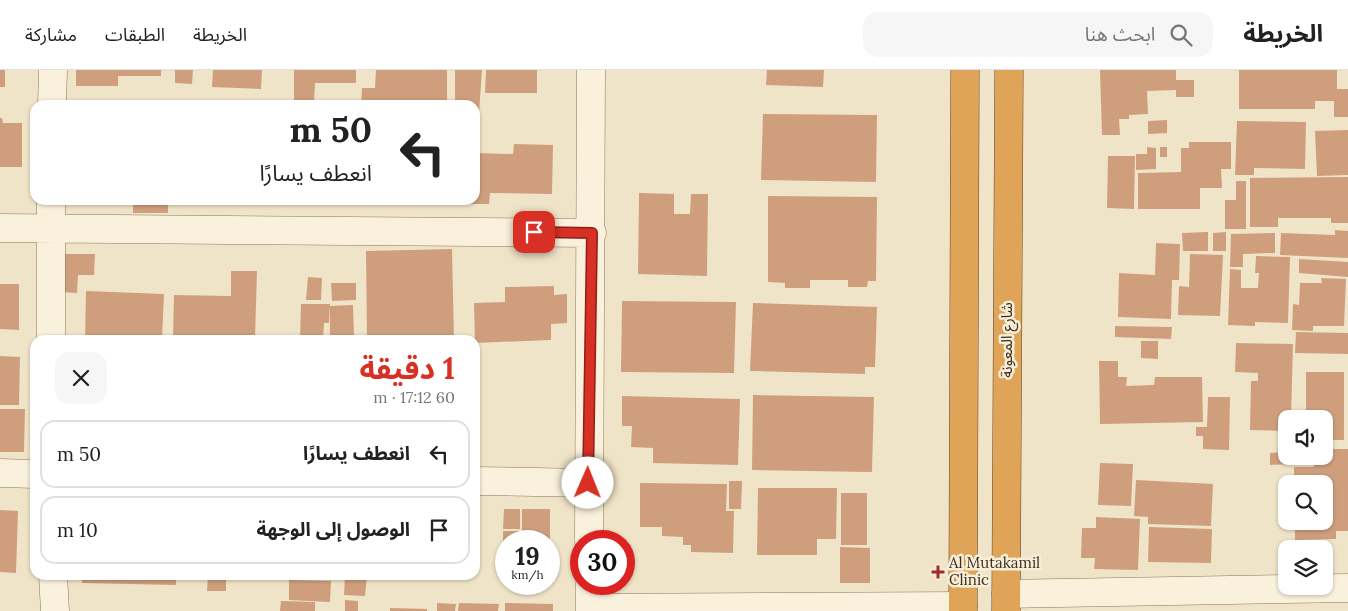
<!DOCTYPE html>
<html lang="ar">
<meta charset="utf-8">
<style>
:root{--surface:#fff;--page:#f6f6f6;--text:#222;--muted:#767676;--line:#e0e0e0;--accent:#d93025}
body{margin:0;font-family:Lora,"Noto Sans Arabic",serif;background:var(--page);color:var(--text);direction:rtl;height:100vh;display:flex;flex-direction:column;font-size:19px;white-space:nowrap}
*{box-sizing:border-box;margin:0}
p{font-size:16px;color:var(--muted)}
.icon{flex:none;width:28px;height:28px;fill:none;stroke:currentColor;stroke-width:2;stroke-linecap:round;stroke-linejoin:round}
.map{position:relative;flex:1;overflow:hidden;direction:ltr}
.sheet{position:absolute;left:30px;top:265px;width:450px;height:245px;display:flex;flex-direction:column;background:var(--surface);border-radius:15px;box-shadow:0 1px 4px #0004;direction:rtl}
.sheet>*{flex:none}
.banner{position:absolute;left:30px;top:30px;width:450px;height:105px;border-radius:15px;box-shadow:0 1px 4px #0004;direction:rtl;background:#fff;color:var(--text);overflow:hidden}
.buttons{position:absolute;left:1278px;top:340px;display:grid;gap:10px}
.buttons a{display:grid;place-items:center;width:55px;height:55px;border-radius:10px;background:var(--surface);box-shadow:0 1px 4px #0004;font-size:25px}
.speed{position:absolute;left:495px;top:460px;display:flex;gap:10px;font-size:25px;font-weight:700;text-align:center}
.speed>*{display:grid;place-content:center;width:65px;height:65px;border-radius:50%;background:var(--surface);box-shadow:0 1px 4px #0004;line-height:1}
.speed small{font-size:12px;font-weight:400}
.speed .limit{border:8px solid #d22;background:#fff;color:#111}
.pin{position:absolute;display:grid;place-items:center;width:42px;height:42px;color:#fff;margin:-21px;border-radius:10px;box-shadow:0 2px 8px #0006}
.me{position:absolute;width:55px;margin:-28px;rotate:1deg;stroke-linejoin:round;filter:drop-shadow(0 0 4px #0008)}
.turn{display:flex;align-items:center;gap:18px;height:105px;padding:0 25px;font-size:22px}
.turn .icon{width:65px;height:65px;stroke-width:2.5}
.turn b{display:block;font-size:35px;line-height:42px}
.round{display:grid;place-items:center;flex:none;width:52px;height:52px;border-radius:15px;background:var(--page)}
.overview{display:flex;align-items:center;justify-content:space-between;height:85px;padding:0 25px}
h1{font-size:30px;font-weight:700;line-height:38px;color:var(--accent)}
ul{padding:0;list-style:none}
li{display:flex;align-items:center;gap:15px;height:68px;margin:0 10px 8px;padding:0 15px;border:2px solid var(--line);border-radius:15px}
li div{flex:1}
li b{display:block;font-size:19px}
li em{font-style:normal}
header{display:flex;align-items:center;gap:30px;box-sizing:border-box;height:70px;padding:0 25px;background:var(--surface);border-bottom:1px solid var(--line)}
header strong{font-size:24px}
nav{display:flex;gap:28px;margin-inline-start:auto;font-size:18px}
.search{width:350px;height:45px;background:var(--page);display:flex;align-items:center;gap:12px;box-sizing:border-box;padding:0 18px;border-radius:15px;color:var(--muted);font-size:19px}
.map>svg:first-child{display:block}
.building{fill:#cf9f7d}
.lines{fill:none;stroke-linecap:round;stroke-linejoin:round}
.street-casing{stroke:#8d765c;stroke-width:29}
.highway-casing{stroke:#5b4430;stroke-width:29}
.street{stroke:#faf1dc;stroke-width:28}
.highway{stroke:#e0a458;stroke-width:28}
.route-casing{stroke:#8d1f18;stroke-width:12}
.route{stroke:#d93025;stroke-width:9}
.poi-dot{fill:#9e2a2b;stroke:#f7eed8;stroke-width:2}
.labels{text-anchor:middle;stroke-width:5;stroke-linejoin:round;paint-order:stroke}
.street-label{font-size:15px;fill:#3d2e20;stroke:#f7eed8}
.poi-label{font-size:15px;fill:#3d2e20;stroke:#f7eed8;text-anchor:start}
</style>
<header>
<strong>الخريطة</strong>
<div class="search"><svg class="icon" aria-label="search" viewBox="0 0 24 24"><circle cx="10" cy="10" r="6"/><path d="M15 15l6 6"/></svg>ابحث هنا</div>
<nav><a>الخريطة</a><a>الطبقات</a><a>مشاركة</a></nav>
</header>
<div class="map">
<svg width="1348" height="541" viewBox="0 0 1348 541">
<rect width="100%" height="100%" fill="#f0e4c8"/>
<path class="building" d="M0,0H5V17H0Z
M76,0H161V6H118V16H76Z
M175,0H193L192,14L175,13Z
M213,0H262L261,19L212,17Z
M294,0H356V13H315L314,33H294Z
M376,0H447V35H361L362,18H375Z
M455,0H482L479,43H475V35H455Z
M486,0H537V23H485Z
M767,0H824L823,17L766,15Z
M1100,0H1176V10H1194V27H1176V20L1147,21L1148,44L1129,45V49H1119L1120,65H1102Z
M1239,0H1337V19H1348V47H1334V31H1315V39H1239Z
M763,44L877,45L876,112L761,110Z
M0,48H2L3,53H22V97H0Z
M1167,50V63L1148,64V51Z
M1237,51L1306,52L1305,99L1254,98V105H1235Z
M1348,60V105L1317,106L1315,61Z
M1189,72H1231V99H1221L1222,118H1200V139H1138V103L1181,102V78H1189Z
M514,74L553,75L552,124L490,123L489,134H457V130H475V83L513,84Z
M1147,77L1156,78V99L1136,100V84H1147Z
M1160,77H1167V87H1160Z
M1108,86H1135L1134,139L1107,138Z
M1348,107V153H1331V148H1278V157H1250V108Z
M1236,111H1246V159H1225V130H1236Z
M639,123L674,124V144H690L691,124H708L707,206L638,204Z
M768,126L877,127L876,211H868L867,217H848V210H810V218H785V213L768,212Z
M81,130H168V143H133V134H81Z
M378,130H401L400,135L378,133Z
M1335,160L1348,161V188L1280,185L1281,163L1335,165Z
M1208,162V181H1183L1182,163Z
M1226,162V181H1213V163Z
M1275,163V183L1243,184V197H1230L1231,164Z
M1156,173L1180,174L1179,210H1172L1171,249L1118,247L1119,203L1155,205Z
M452,179L454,270H367L366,181Z
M62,184H95L94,205H78L77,223L60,222Z
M1190,184L1223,185L1220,246L1178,245L1179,216L1189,217Z
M1256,186L1290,187L1288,253L1255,252V256L1228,255L1230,199L1241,200V218H1258L1259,203H1255Z
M1299,189L1348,192V207L1299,203Z
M231,201H257L255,269L173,267L174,225L231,226Z
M308,207L322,208L321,230H306Z
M1321,208L1346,209L1344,256H1313V261L1292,260L1293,234L1299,235L1300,213H1322Z
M331,213H356V230L332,231Z
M0,214H19V260L0,259Z
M554,216V225L567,224V253L551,254V270L475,273L474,233L505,232V217Z
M86,221L164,224L162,270H85Z
M622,231L736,232L734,303L621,302Z
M753,233L877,237L875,297H865V304L750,301Z
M301,234H330L329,253H324L323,270H300Z
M353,235L354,265H330V236Z
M1115,256L1172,257L1171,269L1115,267Z
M1296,262L1348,263V284L1295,283Z
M1141,271H1158V289L1141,288Z
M1236,273L1293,274L1291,349H1286V361L1250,360L1251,311H1258V303L1235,302Z
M0,286L20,287L19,335H0Z
M1099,291H1118V307H1127L1126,316L1154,315L1155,307H1202L1203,352L1100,354Z
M1306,302H1344V370H1324V349H1306Z
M753,325L874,327L872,402L752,400Z
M622,326L740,329L738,395L653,393V378L631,377L632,356H622Z
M1208,327H1230L1229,380L1203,379V366H1196V357H1207Z
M0,339H25L24,382H0Z
M1284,379H1286V386H1294V394L1270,395V383L1284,382Z
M1324,379H1348V461H1336V469L1295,470V451H1324V414H1294V397H1314V386H1324Z
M1297,386H1312V392H1297Z
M1100,393L1133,394L1131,436L1098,435Z
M1136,410L1213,414L1211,456L1148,454V447L1134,446Z
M729,411H742L741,439H729Z
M640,413L727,414L726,441H734L733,483L691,482V475H683V467L662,466V457H640Z
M758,418H837L836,469H817V485H757Z
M841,423H867V475H841Z
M504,439H520V459H503Z
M522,439H550V471H522Z
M0,440L18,441L16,503L0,502Z
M1096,447L1140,449L1138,500L1094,499L1095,488H1081L1082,458H1096Z
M1149,457L1212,459L1211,493L1148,492Z
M503,461H520V471H506V477H503Z
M840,477L870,478V513H840Z
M502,478H506V497H502Z
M82,505H176V515L82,513Z
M208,505H255V507H226V521H207Z
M345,505H367L365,526L344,525Z
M289,510L331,511L330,532L289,530Z
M345,530L358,531V541H345Z
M281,531L315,532V541H280Z
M437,533L456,534L455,541H437Z
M459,533L499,534L498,541H458Z
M505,533L553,534V541H505Z
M390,538L427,539V541H390Z"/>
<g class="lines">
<g class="street-casing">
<path id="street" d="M52,35L53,0
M0,158L592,163
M51,270V130
M0,403L35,404
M475,411L588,413
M589,471L591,0
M53,505L55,541
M590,514V541
M1006,524L1348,518
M590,538L963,536"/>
</g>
<g class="highway-casing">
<path id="highway" d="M963,541L965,0
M1006,541L1009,0"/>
</g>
<use href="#street" class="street"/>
<use href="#highway" class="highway"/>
</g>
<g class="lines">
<g class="route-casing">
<path id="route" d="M534,162L592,163L588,413"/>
</g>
<use href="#route" class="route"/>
</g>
<path class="poi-dot" d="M935.5 494.5h5v5h5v5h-5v5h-5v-5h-5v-5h5z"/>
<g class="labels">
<g class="street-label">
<text transform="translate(1007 270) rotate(-90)" y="5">شارع المعونة</text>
</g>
<g class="poi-label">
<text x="949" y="498">Al Mutakamil<tspan x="949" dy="17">Clinic</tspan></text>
</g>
</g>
</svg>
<div class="buttons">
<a><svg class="icon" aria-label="sound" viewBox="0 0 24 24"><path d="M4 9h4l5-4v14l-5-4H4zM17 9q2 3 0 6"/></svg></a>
<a><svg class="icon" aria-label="search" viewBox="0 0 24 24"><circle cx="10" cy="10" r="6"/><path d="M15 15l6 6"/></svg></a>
<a><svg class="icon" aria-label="layers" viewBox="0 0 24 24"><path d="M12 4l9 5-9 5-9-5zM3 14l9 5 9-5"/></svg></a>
</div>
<div class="speed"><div>19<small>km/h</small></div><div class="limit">30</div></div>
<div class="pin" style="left:534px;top:162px;background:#d93025"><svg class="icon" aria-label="arrive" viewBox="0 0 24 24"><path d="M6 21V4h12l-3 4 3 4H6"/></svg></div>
<svg class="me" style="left:588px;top:413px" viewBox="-20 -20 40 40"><circle r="19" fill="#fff"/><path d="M0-13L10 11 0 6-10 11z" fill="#d93025"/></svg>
<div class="banner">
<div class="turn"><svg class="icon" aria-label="left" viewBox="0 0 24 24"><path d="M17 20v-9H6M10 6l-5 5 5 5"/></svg><div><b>50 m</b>انعطف يسارًا</div></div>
</div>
<section class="sheet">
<div class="overview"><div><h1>1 دقيقة</h1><p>60 m · 17:12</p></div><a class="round"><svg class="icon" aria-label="close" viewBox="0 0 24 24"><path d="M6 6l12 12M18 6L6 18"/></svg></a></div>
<ul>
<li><svg class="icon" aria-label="left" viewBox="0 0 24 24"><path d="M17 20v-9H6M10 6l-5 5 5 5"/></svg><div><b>انعطف يسارًا</b></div><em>50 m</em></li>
<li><svg class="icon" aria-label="arrive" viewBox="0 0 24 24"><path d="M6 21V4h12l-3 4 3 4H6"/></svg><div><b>الوصول إلى الوجهة</b></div><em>10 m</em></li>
</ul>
</section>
</div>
